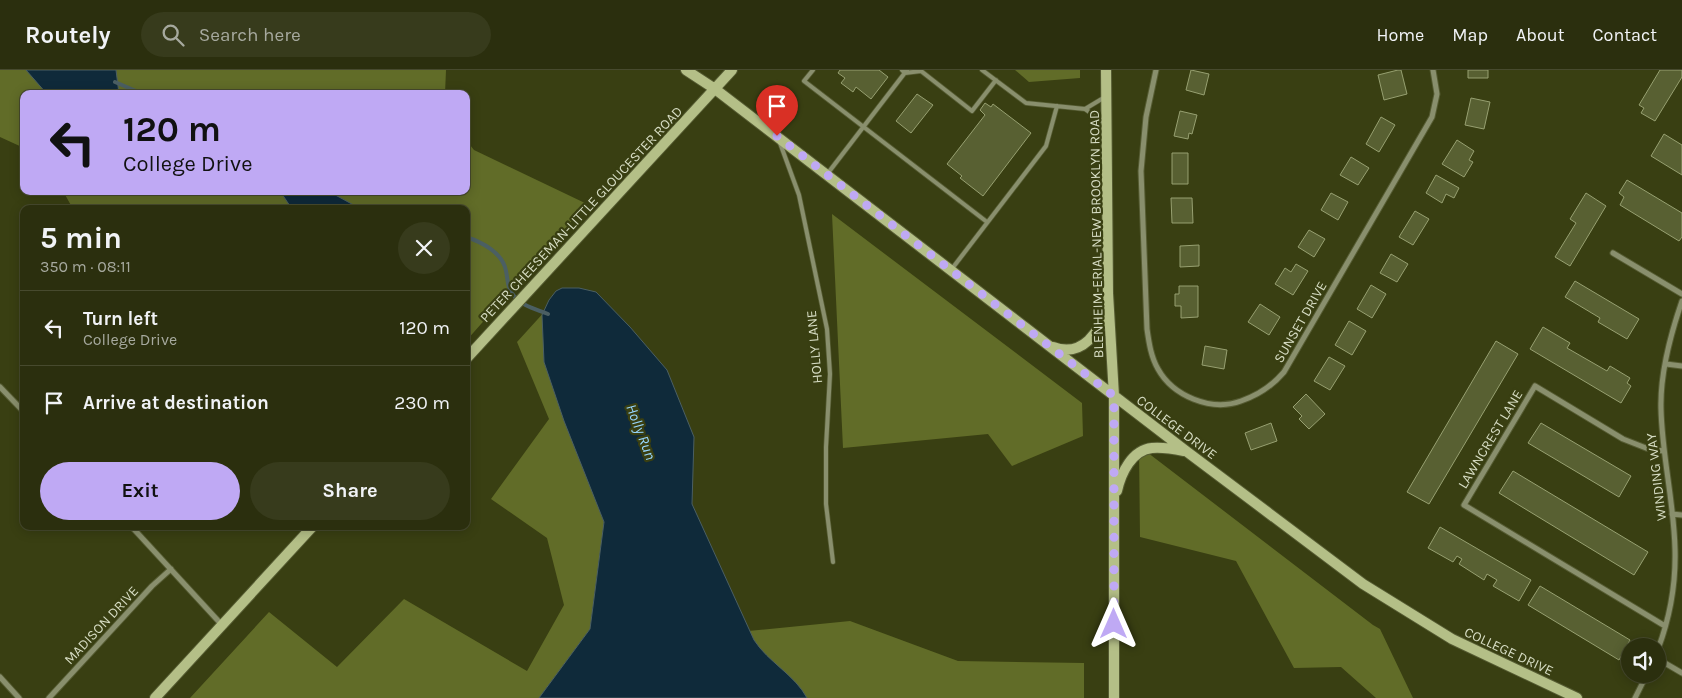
<!DOCTYPE html>
<meta charset="utf-8">
<style>
:root{--surface:#2b2f0e;--page:#373b1c;--text:#f1f3f6;--muted:#a6a99e;--line:#474a2e;--accent:#bfa9f4}
body{margin:0;font-family:Karla,sans-serif;background:var(--page);color:var(--text);height:100vh;display:flex;flex-direction:column;font-size:19px;white-space:nowrap}
*{box-sizing:border-box;margin:0}
p{font-size:16px;color:var(--muted)}
.icon{flex:none;width:28px;height:28px;fill:none;stroke:currentColor;stroke-width:2;stroke-linecap:round;stroke-linejoin:round}
.map{position:relative;flex:1;overflow:hidden}
.sheet{position:absolute;left:20px;top:135px;width:450px;height:325px;display:flex;flex-direction:column;background:var(--surface);border-radius:10px;box-shadow:0 2px 12px #0003,0 0 0 1px var(--line)}
.sheet>*{flex:none}
.banner{position:absolute;left:20px;top:20px;width:450px;height:105px;border-radius:10px;box-shadow:0 2px 12px #0003,0 0 0 1px var(--line);background:#bfa9f4;color:#111;overflow:hidden}
.tools{position:absolute;left:1621px;top:568px;display:grid;gap:10px}
.tools a{display:grid;place-items:center;width:45px;height:45px;border-radius:50%;background:var(--surface);box-shadow:0 2px 12px #0003,0 0 0 1px var(--line);font-size:25px}
.pin{position:absolute;display:grid;place-items:center;width:42px;height:42px;color:#fff;margin:-51px -21px;border-radius:50% 50% 50% 0;rotate:-45deg;box-shadow:0 0 5px #0007}
.pin .icon{rotate:45deg}
.me{position:absolute;width:55px;margin:-28px;rotate:0deg;stroke-linejoin:round;filter:drop-shadow(0 0 4px #0008)}
.turn{display:flex;align-items:center;gap:18px;height:105px;padding:0 20px;font-size:22px}
.turn .icon{width:65px;height:65px;stroke-width:2.5}
.turn b{display:block;font-size:35px;line-height:42px}
.round{display:grid;place-items:center;flex:none;width:52px;height:52px;border-radius:26px;background:var(--page)}
.summary{display:flex;align-items:center;justify-content:space-between;height:85px;padding:0 20px}
h1{font-size:30px;font-weight:700;line-height:38px}
.action{display:flex;gap:10px;margin-top:auto;padding:10px 20px}
.action a{flex:1;height:58px;border-radius:30px;background:var(--accent);color:#111;font-size:20px;font-weight:700;line-height:58px;text-align:center}
.action a+a{background:var(--page);color:var(--text)}
ul{padding:0;list-style:none}
li{display:flex;align-items:center;gap:15px;height:75px;padding:0 20px;border-top:1px solid var(--line)}
li div{flex:1}
li b{display:block;font-size:19px}
li em{font-style:normal}
header{display:flex;align-items:center;gap:30px;box-sizing:border-box;height:70px;padding:0 25px;background:var(--surface);border-bottom:1px solid var(--line)}
header strong{font-size:24px}
nav{display:flex;gap:28px;margin-inline-start:auto;font-size:18px}
.search{width:350px;height:45px;background:var(--page);display:flex;align-items:center;gap:12px;box-sizing:border-box;padding:0 18px;border-radius:28px;color:var(--muted);font-size:19px}
.map>svg:first-child{display:block}
.green{fill:#616c28}
.water{fill:#0f2a3a;stroke:#4b5f63}
.lines{fill:none;stroke-linecap:round;stroke-linejoin:round}
.stream{stroke:#4b5f63;stroke-width:4}
.building{fill:#586032;stroke:#97a071}
.lane-casing{stroke:#555b32;stroke-width:5.5}
.street-casing{stroke:#555b32;stroke-width:7}
.secondary-casing{stroke:#555b32;stroke-width:12}
.lane{stroke:#898f6d;stroke-width:4}
.street{stroke:#898f6d;stroke-width:5}
.secondary{stroke:#b4bf87;stroke-width:10}
.route{stroke:#bfa9f4;stroke-width:9;stroke-dasharray:0 16.2}
.labels{text-anchor:middle;stroke-width:4.5;stroke-linejoin:round;paint-order:stroke}
.street-label{font-size:14px;fill:#d6dcc3;stroke:#393f12}
.water-label{font-size:15px;font-style:italic;fill:#98d7ff;stroke:#393f12}
</style>
<header>
<strong>Routely</strong>
<div class="search"><svg class="icon" aria-label="search" viewBox="0 0 24 24"><circle cx="10" cy="10" r="6"/><path d="M15 15l6 6"/></svg>Search here</div>
<nav><a>Home</a><a>Map</a><a>About</a><a>Contact</a></nav>
</header>
<div class="map">
<svg width="1682" height="628" viewBox="0 0 1682 628">
<rect width="100%" height="100%" fill="#393f12"/>
<path class="green" d="M0,0H446L445,24H24V78L0,67Z
M1015,0H1080V8L1029,12Z
M466,70L474,80L587,134L466,271V139H73L63,121H466Z
M832,144L1082,333L1083,366L1012,396L988,364L843,378Z
M557,228L544,292L604,452L590,559L539,628H190L269,542L337,597L404,529L527,601L564,535L547,468L491,429L549,349L517,272Z
M1139,376L1373,555L1380,559L1413,628H1376L1341,597L1294,598L1236,491L1140,467Z
M850,551L958,591L1084,593V628H792L748,561Z"/>
<path class="water" d="M26,0H116L119,24H47Z
M280,121H328L361,139H292Z
M562,218H579L596,222L630,257L667,300L694,367L692,434L754,570C768,592 795,605 807,628H539L590,559L604,452L564,351L544,292L542,245L549,230L556,221Z"/>
<g class="lines">
<path class="stream" d="M115,12L143,24
M466,167C482,172 503,183 506,201C508,210 507,218 514,226C522,236 536,239 548,244"/>
</g>
<path class="building" d="M840,0H879L888,7L871,29L856,17L853,22L841,13L845,8L838,3Z
M1191,0L1209,4L1204,25L1186,20Z
M1398,0H1401L1407,24L1384,30L1378,5Z
M1468,0H1488V8H1468Z
M1660,0H1682V7L1655,51L1641,43L1644,38L1639,35Z
M917,24L933,35L911,63L896,51Z
M1471,28L1490,32L1484,59L1465,55Z
M985,33L991,37L993,34L1031,63L983,126L960,108L962,106L947,94L985,45L980,40Z
M1180,41L1197,45L1192,64L1189,63L1188,69L1174,66Z
M1381,47L1395,55L1379,82L1366,74Z
M1664,64L1682,75V105L1651,86Z
M1457,70L1474,81L1469,90L1473,92L1464,107L1442,94Z
M1172,83H1188V114H1172Z
M1351,87L1369,98L1358,115L1340,105Z
M1436,105L1459,118L1454,128L1446,124L1442,133L1426,123Z
M1627,110L1682,143V167L1679,171L1620,135L1624,127L1619,123Z
M1331,123L1348,132L1338,150L1321,140Z
M1586,123L1606,136L1570,196L1555,187L1576,153L1570,149Z
M1171,128H1192L1193,153H1172Z
M1415,141L1429,149L1413,175L1399,167Z
M1309,160L1325,169L1314,187L1298,177Z
M1199,175V196L1180,197V176Z
M1391,184L1408,194L1397,212L1380,203Z
M1296,194L1308,201L1293,225L1275,214L1285,198L1291,202Z
M1575,211L1639,249L1627,269L1598,252L1600,248L1565,227Z
M1371,215L1386,224L1372,248L1357,239Z
M1179,216H1198V247L1181,248V236H1175V224H1179Z
M1260,234L1280,247L1269,265L1248,252Z
M1349,251L1366,261L1352,285L1335,275Z
M1543,257L1570,273L1567,278L1607,301L1610,296L1630,308L1627,313L1631,316L1621,333L1530,279Z
M1496,271L1518,284L1429,434L1407,422Z
M1205,276L1227,280L1224,299L1202,295Z
M1329,287L1345,296L1330,320L1314,311Z
M1306,324L1325,344L1309,359L1299,349L1302,346L1293,337Z
M1271,353L1277,371L1251,380L1245,363Z
M1541,353L1631,406L1619,427L1528,373Z
M1513,401L1648,482L1634,505L1499,423Z
M1440,457L1531,510L1519,531L1493,516L1497,510L1487,504L1484,510L1459,494L1462,489L1457,486L1453,492L1428,478Z
M1540,516L1630,570L1619,590L1528,535Z"/>
<g class="lines">
<g class="lane-casing">
<path id="lane" d="M813,0L804,11L987,152
M902,0L905,3L921,1L972,41L996,10
M982,0L1026,33L1085,39
M1104,52L1085,39L1105,27
M780,73L799,125L827,259L830,304L826,377V434L833,492
M828,103L907,0
M951,200L1046,76L1057,36"/>
</g>
<g class="street-casing">
<path id="street" d="M1156,0L1146,47L1141,101L1147,259C1149,273 1151,287 1158,299C1173,326 1211,342 1241,331C1259,325 1272,316 1284,302L1432,47L1437,24L1433,0
M1613,183L1682,224
M1666,294L1682,296
M0,317L24,342
M1663,381L1646,378L1623,369L1535,316L1464,435L1665,556
M1672,444L1682,445
M131,456L222,555
M1658,579C1670,547 1676,514 1675,479C1674,432 1662,386 1661,339C1660,305 1671,263 1682,231
M1658,589L1682,603
M0,607L19,628
M49,628L152,516L171,499
M1635,628L1647,604"/>
</g>
<g class="secondary-casing">
<path id="secondary" d="M686,0L715,19L1186,381L1363,514L1452,569L1577,628
M1106,0L1108,223L1114,326V628
M1053,277C1082,288 1101,262 1106,236
M466,289L732,0
M1117,421C1121,403 1132,380 1152,378C1163,377 1174,379 1184,381
M155,628L313,456"/>
</g>
<use href="#lane" class="lane"/>
<use href="#street" class="street"/>
<use href="#secondary" class="secondary"/>
</g>
<g class="lines">
<path class="route" d="M777,66L1114,326V554"/>
</g>
<g class="labels">
<g class="street-label">
<text transform="translate(581 144) rotate(-47)" y="5">PETER CHEESEMAN-LITTLE GLOUCESTER ROAD</text>
<text transform="translate(1096 164) rotate(-91)" y="5">BLENHEIM-ERIAL-NEW BROOKLYN ROAD</text>
<text transform="translate(1300 252) rotate(-60)" y="5">SUNSET DRIVE</text>
<text transform="translate(814 277) rotate(-95)" y="5">HOLLY LANE</text>
<text transform="translate(1177 357) rotate(37)" y="5">COLLEGE DRIVE</text>
<text transform="translate(1490 369) rotate(-59)" y="5">LAWNCREST LANE</text>
<text transform="translate(1656 407) rotate(-97)" y="5">WINDING WAY</text>
<text transform="translate(101 555) rotate(-47)" y="5">MADISON DRIVE</text>
<text transform="translate(1509 581) rotate(25)" y="5">COLLEGE DRIVE</text>
</g>
<g class="water-label">
<text transform="translate(641 362) rotate(69)" y="5">Holly Run</text>
</g>
</g>
</svg>
<div class="tools">
<a><svg class="icon" aria-label="sound" viewBox="0 0 24 24"><path d="M4 9h4l5-4v14l-5-4H4zM17 9q2 3 0 6"/></svg></a>
</div>
<div class="pin" style="left:777px;top:66px;background:#d93025"><svg class="icon" aria-label="arrive" viewBox="0 0 24 24"><path d="M6 21V4h12l-3 4 3 4H6"/></svg></div>
<svg class="me" style="left:1114px;top:554px" viewBox="-20 -20 40 40"><path d="M0-17L14 15 0 8-14 15z" fill="#bfa9f4" stroke="#fff" stroke-width="4"/></svg>
<div class="banner">
<div class="turn"><svg class="icon" aria-label="left" viewBox="0 0 24 24"><path d="M17 20v-9H6M10 6l-5 5 5 5"/></svg><div><b>120 m</b>College Drive</div></div>
</div>
<section class="sheet">
<div class="summary"><div><h1>5 min</h1><p>350 m · 08:11</p></div><a class="round"><svg class="icon" aria-label="close" viewBox="0 0 24 24"><path d="M6 6l12 12M18 6L6 18"/></svg></a></div>
<ul>
<li><svg class="icon" aria-label="left" viewBox="0 0 24 24"><path d="M17 20v-9H6M10 6l-5 5 5 5"/></svg><div><b>Turn left</b><p>College Drive</p></div><em>120 m</em></li>
<li><svg class="icon" aria-label="arrive" viewBox="0 0 24 24"><path d="M6 21V4h12l-3 4 3 4H6"/></svg><div><b>Arrive at destination</b></div><em>230 m</em></li>
</ul>
<div class="action"><a>Exit</a><a>Share</a></div>
</section>
</div>
